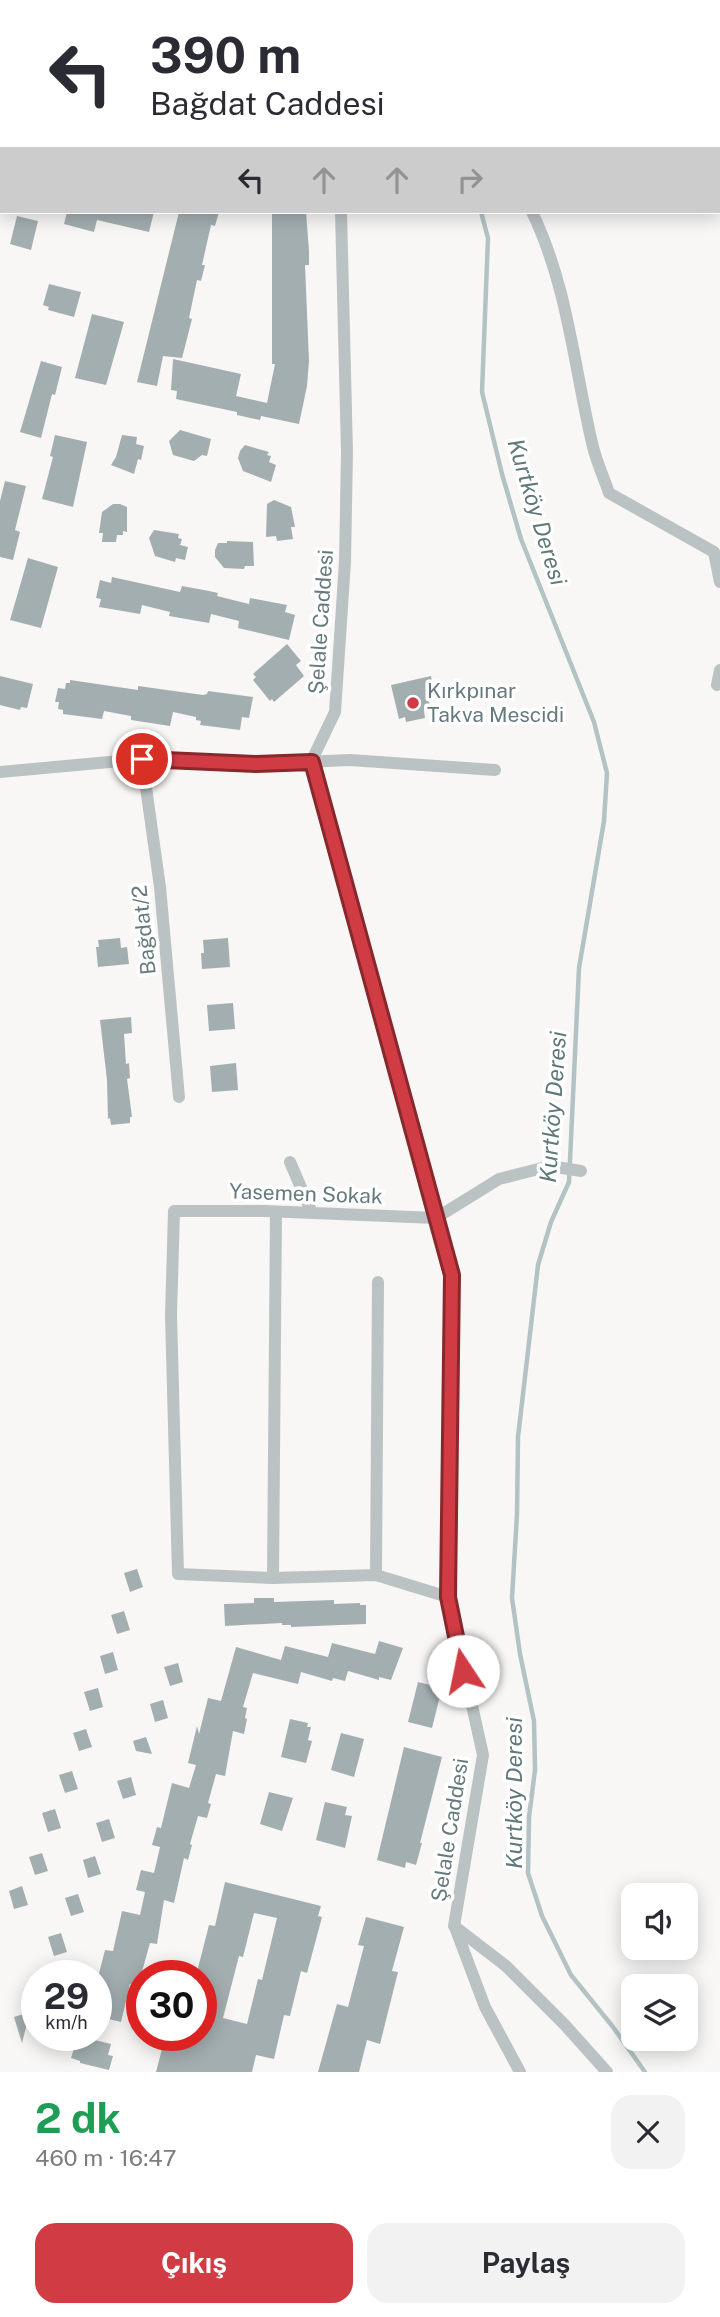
<!DOCTYPE html>
<html lang="tr">
<meta charset="utf-8">
<style>
:root{--surface:#fff;--page:#f2f2f3;--text:#2b2b33;--muted:#7c7c81;--accent:#d13c44}
body{margin:0;font-family:"Public Sans",sans-serif;background:var(--page);color:var(--text);height:100vh;display:flex;flex-direction:column;font-size:26px;white-space:nowrap}
*{box-sizing:border-box;margin:0}
p{font-size:23px;color:var(--muted)}
.icon{flex:none;width:38px;height:38px;fill:none;stroke:currentColor;stroke-width:2;stroke-linecap:round;stroke-linejoin:round}
.map{position:relative;height:2072px;overflow:hidden}
.drawer{display:flex;flex-direction:column;background:var(--surface);flex:1}
.drawer>*{flex:none}
.hud{position:absolute;left:0px;top:0px;width:721px;height:214px;box-shadow:0 4px 18px #0003;background:#fff;color:var(--text);overflow:hidden}
.fabs{position:absolute;left:621px;top:1883px;display:grid;gap:14px}
.fabs a{display:grid;place-items:center;width:77px;height:77px;border-radius:14px;background:var(--surface);box-shadow:0 4px 18px #0003;font-size:35px}
.speed{position:absolute;left:21px;top:1960px;display:flex;gap:14px;font-size:35px;font-weight:700;text-align:center}
.speed>*{display:grid;place-content:center;width:91px;height:91px;border-radius:50%;background:var(--surface);box-shadow:0 4px 18px #0003;line-height:1}
.speed small{font-size:18px;font-weight:400}
.speed .limit{border:10px solid #d22;background:#fff;color:#111}
.pin{position:absolute;display:grid;place-items:center;width:60px;height:60px;color:#fff;margin:-30px;border:4px solid #fff;border-radius:50%;box-shadow:0 2px 7px #0007}
.me{position:absolute;width:77px;margin:-38px;rotate:349deg;stroke-linejoin:round;filter:drop-shadow(0 0 5px #0008)}
.turn{display:flex;align-items:center;gap:24px;height:147px;padding:0 35px;font-size:32px}
.turn .icon{width:91px;height:91px;stroke-width:2.5}
.turn b{display:block;font-size:49px;line-height:60px}
.lanes{display:flex;align-items:center;height:66px;padding:0 35px;background:#0003;justify-content:center;gap:35px;direction:ltr}
.lanes .off{opacity:.35}
.round{display:grid;place-items:center;flex:none;width:74px;height:74px;border-radius:21px;background:var(--page)}
.headline{display:flex;align-items:center;justify-content:space-between;height:119px;padding:0 35px}
h1{font-size:42px;font-weight:700;line-height:52px;color:#1e9e55}
.cta{display:flex;gap:14px;margin-top:auto;padding:14px 35px}
.cta a{flex:1;height:80px;border-radius:21px;background:var(--accent);color:#fff;font-size:28px;font-weight:700;line-height:80px;text-align:center}
.cta a+a{background:var(--page);color:var(--text)}
.map>svg:first-child{display:block}
.lines{fill:none;stroke-linecap:round;stroke-linejoin:round}
.stream{stroke:#b3c3c3;stroke-width:4.5}
.building{fill:#a3aeb0;fill-rule:evenodd}
.street{stroke:#bbc2c3;stroke-width:12}
.route-casing{stroke:#88272c;stroke-width:18}
.route{stroke:#d13c44;stroke-width:12}
.poi-dot{fill:#d13c44;stroke:#fff;stroke-width:2.5}
.labels{text-anchor:middle;stroke-width:7;stroke-linejoin:round;paint-order:stroke}
.street-label{font-size:21px;fill:#667a7d;stroke:#fff}
.poi-label{font-size:21px;fill:#667a7d;stroke:#fff;text-anchor:start}
.water-label{font-size:23px;font-style:italic;fill:#607878;stroke:#fff}
</style>
<div class="map">
<svg width="720" height="2072" viewBox="0 0 720 2072">
<rect width="100%" height="100%" fill="#f8f7f6"/>
<g class="lines">
<path class="stream" d="M425,0V2
M481,212L488,238L482,392L502,474L521,539L594,722L607,773L604,821L579,968L569,1182L551,1222L538,1265L518,1437L517,1514L512,1598L520,1654L534,1721L535,1770L529,1817L528,1873L542,1916L571,1975L613,2027L645,2072"/>
</g>
<path class="building" d="M67,212H154L149,232L97,220L94,232L64,224Z
M179,212H219L215,226L211,225L202,265H205L201,281L197,280L189,318L192,319L182,358L163,356L157,386L137,382Z
M306,212L309,251V265H305L309,361L307,386L299,424L261,416L260,420L237,415V412L176,399L177,391L171,390L173,359L241,374L236,396L267,403L275,364H272V213Z
M17,216L38,221L31,250L10,244Z
M49,284L81,292L74,317L48,310L49,307L43,305Z
M92,314L124,322L106,385L75,378Z
M41,361L62,367L55,395L52,394L41,438L20,432Z
M180,430L211,439L207,456L202,455L194,461L173,455L169,441Z
M55,435L87,442L73,507L42,499L53,457L50,456Z
M122,435L137,437L136,444L144,446L141,460L138,459L134,474L111,465L116,457Z
M245,445L269,452L267,455L271,456L269,462L276,465L271,482L243,471L238,458L240,451Z
M5,481L26,486L15,530L20,532L13,560L0,557V501Z
M274,500L291,507L295,527H291L293,539L277,541L276,536L266,537L267,504Z
M113,504H120L127,507V532L123,531V535H117L116,542H102L103,533H99L102,512Z
M154,530L179,534L178,538L182,539L180,545L188,547L185,560L176,558L175,562L155,556L149,538Z
M227,541L253,542L254,566H245L244,569L224,568L215,557V550L218,543H227Z
M28,558L58,567L41,628L10,620Z
M112,577L180,592L182,586L209,591L218,593L217,596L249,604L250,598L287,605L285,612L295,615L289,640L238,628L239,621L211,614L209,623L169,616L170,612L142,605L140,614L99,607L101,599L96,598L100,580L111,583Z
M287,644L301,661L296,665L304,676L274,702L272,699L270,701L253,680L256,677L253,674Z
M0,676L33,684L27,708L21,707L20,710L0,705Z
M431,676L435,695L428,697L431,710L424,711L425,718L406,722L405,717L399,719L391,685Z
M70,680L138,690V686L203,695L207,694L208,691L253,697L249,718L242,717L240,730L200,725L201,721L196,720V717L173,712L170,726L131,720V716L104,711L102,719L63,714V710L58,709L59,702H55L58,688L65,689L66,683H70Z
M120,938L121,948L127,947L129,964L98,967L96,947H99L98,940Z
M228,938L230,967L202,969L201,953H204L203,940Z
M233,1003L235,1029L209,1031L207,1005Z
M131,1017L132,1033L124,1034L126,1064L129,1063L130,1078L127,1079L132,1117H130V1123L111,1125L110,1118L108,1119L107,1080L100,1020Z
M236,1063L238,1090L212,1092L210,1066Z
M137,1569L143,1587L130,1592L124,1573Z
M254,1598H274V1602L334,1600V1604L360,1603V1605H366V1624L291,1627V1625H282V1623L225,1626L224,1604L254,1603Z
M124,1611L130,1630L117,1634L111,1615Z
M379,1641L403,1648L391,1680L379,1677V1680L348,1671L345,1681L333,1678L332,1681L301,1672L298,1684L253,1673L243,1707L247,1708L245,1718L247,1719L244,1734L233,1731L225,1776L216,1774L208,1803L211,1804L207,1818L198,1816L190,1844L192,1845L188,1860L184,1858L174,1903L164,1900L157,1944L150,1943L138,1986L130,1984L121,2022L96,2016V1985L105,1950L113,1951L122,1911L140,1915L145,1892L136,1890L141,1870L154,1873L160,1847L152,1845L157,1827L161,1828L172,1783L189,1788L196,1765L188,1763L197,1726L199,1734L208,1698L221,1701L236,1647L281,1660L285,1646L328,1657L332,1643L375,1654Z
M113,1652L118,1670L105,1674L100,1656Z
M178,1663L183,1682L170,1686L164,1667Z
M418,1682L442,1688L432,1728L408,1722Z
M98,1688L103,1707L90,1711L84,1692Z
M163,1700L168,1718L155,1722L150,1704Z
M290,1719L308,1723L307,1727H311L308,1740L312,1741L306,1763L281,1757Z
M86,1729L92,1747L79,1751L73,1733Z
M341,1733L364,1739L354,1777L331,1770Z
M146,1737L152,1754L136,1751L133,1741Z
M404,1747L442,1757L420,1843H422L416,1865L406,1862L405,1868L377,1860Z
M72,1771L78,1789L65,1793L59,1775Z
M131,1777L136,1795L123,1799L117,1781Z
M269,1792L293,1798L282,1831L260,1824Z
M325,1802L347,1807L345,1815L352,1816L345,1848L316,1840Z
M55,1809L61,1828L48,1832L42,1813Z
M109,1819L115,1838L102,1842L96,1823Z
M42,1853L48,1871L35,1875L29,1857Z
M95,1856L101,1874L88,1878L83,1860Z
M225,1882L321,1906L318,1916L322,1917L307,1973L301,1971L290,2016L284,2015L274,2059L256,2055L252,2072H156L162,2049L168,2051L172,2035H201V1976H196L209,1925L215,1926ZM254,1913L277,1918L262,1980L258,1979L247,2024L223,2018L239,1956L243,1957Z
M22,1886L28,1905L14,1909L9,1891Z
M78,1894L84,1912L71,1916L65,1898Z
M366,1917L404,1927L392,1971L398,1972L380,2044L367,2040L359,2072H318L337,2004L348,2007L364,1946L358,1945Z
M61,1933L67,1952L54,1956L48,1937Z
M30,2012L22,2043L14,2017Z
M78,2036L111,2044L108,2055L113,2056L109,2070L80,2063V2061L71,2058Z"/>
<g class="lines">
<path class="street" d="M324,0L325,2
M719,165H720
M341,212L347,452L345,562L335,712L311,762L452,1275L448,1597L483,1755L454,1926
M532,212C568,286 574,368 593,447C597,463 604,478 609,493L714,552L720,582
M717,685L720,670
M142,759L160,887L179,1097
M0,772L142,759L256,764L350,760L495,770
M290,1162L312,1213
M376,1575L378,1282
M273,1578L276,1212
M448,1597L376,1575L273,1578L178,1574L171,1315L174,1211H265L436,1218L499,1179L550,1166L581,1171
M454,1926L506,1966L564,2024L607,2072
M456,1930L485,2007L520,2072"/>
</g>
<g class="lines">
<g class="route-casing">
<path id="route" d="M142,759L256,764L312,762L452,1275L448,1597L463,1671"/>
</g>
<use href="#route" class="route"/>
</g>
<circle class="poi-dot" cx="413" cy="703" r="7"/>
<g class="labels">
<g class="street-label">
<text transform="translate(321 622) rotate(-86)" y="7">Şelale Caddesi</text>
<text transform="translate(144 930) rotate(-96)" y="7">Bağdat/2</text>
<text transform="translate(306 1194) rotate(2)" y="7">Yasemen Sokak</text>
<text transform="translate(450 1830) rotate(-81)" y="7">Şelale Caddesi</text>
</g>
<g class="poi-label">
<text x="427" y="698">Kırkpınar<tspan x="427" dy="24">Takva Mescidi</tspan></text>
</g>
<g class="water-label">
<text transform="translate(537 512) rotate(73)" y="8">Kurtköy Deresi</text>
<text transform="translate(553 1107) rotate(-86)" y="8">Kurtköy Deresi</text>
<text transform="translate(514 1793) rotate(-90)" y="8">Kurtköy Deresi</text>
</g>
</g>
</svg>
<div class="fabs">
<a><svg class="icon" aria-label="sound" viewBox="0 0 24 24"><path d="M4 9h4l5-4v14l-5-4H4zM17 9q2 3 0 6"/></svg></a>
<a><svg class="icon" aria-label="layers" viewBox="0 0 24 24"><path d="M12 4l9 5-9 5-9-5zM3 14l9 5 9-5"/></svg></a>
</div>
<div class="speed"><div>29<small>km/h</small></div><div class="limit">30</div></div>
<div class="pin" style="left:142px;top:759px;background:#d93025"><svg class="icon" aria-label="arrive" viewBox="0 0 24 24"><path d="M6 21V4h12l-3 4 3 4H6"/></svg></div>
<svg class="me" style="left:463px;top:1671px" viewBox="-20 -20 40 40"><circle r="19" fill="#fff"/><path d="M0-13L10 11 0 6-10 11z" fill="#d13c44"/></svg>
<div class="hud">
<div class="turn"><svg class="icon" aria-label="left" viewBox="0 0 24 24"><path d="M17 20v-9H6M10 6l-5 5 5 5"/></svg><div><b>390 m</b>Bağdat Caddesi</div></div>
<div class="lanes"><svg class="icon" aria-label="left" viewBox="0 0 24 24"><path d="M17 20v-9H6M10 6l-5 5 5 5"/></svg><svg class="icon off" aria-label="ahead" viewBox="0 0 24 24"><path d="M12 20V5M6 11l6-6 6 6"/></svg><svg class="icon off" aria-label="ahead" viewBox="0 0 24 24"><path d="M12 20V5M6 11l6-6 6 6"/></svg><svg class="icon off" aria-label="right" viewBox="0 0 24 24"><path d="M7 20v-9h11M14 6l5 5-5 5"/></svg></div>
</div>
</div>
<section class="drawer">
<div class="headline"><div><h1>2 dk</h1><p>460 m · 16:47</p></div><a class="round"><svg class="icon" aria-label="close" viewBox="0 0 24 24"><path d="M6 6l12 12M18 6L6 18"/></svg></a></div>
<div class="cta"><a>Çıkış</a><a>Paylaş</a></div>
</section>
